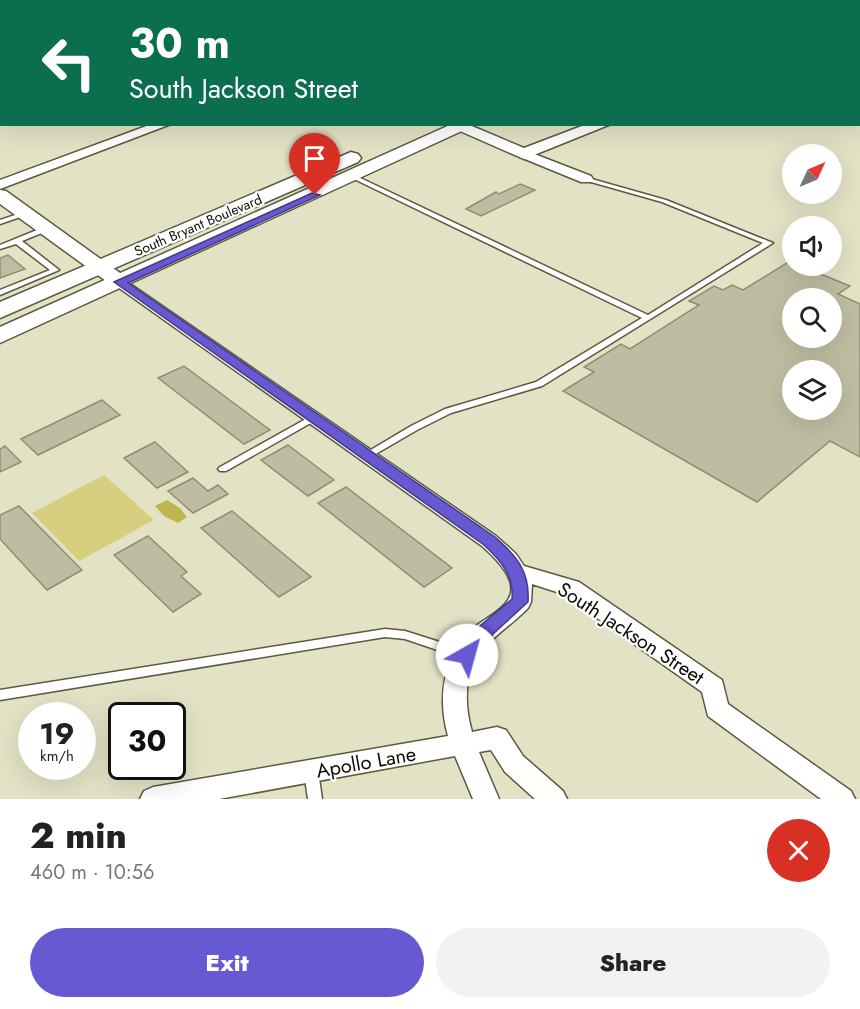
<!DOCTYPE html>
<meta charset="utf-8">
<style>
:root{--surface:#fff;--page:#f2f2f2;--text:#222;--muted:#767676;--accent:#6759d2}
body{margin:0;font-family:Jost,sans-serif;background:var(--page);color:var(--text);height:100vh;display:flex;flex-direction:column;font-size:22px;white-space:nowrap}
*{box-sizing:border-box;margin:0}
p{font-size:20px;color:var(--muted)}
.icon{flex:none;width:33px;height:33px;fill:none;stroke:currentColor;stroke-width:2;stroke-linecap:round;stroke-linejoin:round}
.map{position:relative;height:799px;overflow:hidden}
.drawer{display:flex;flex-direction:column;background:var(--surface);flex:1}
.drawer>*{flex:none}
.guide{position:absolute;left:0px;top:0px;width:861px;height:126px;box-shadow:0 6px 24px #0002;background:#0b6e4f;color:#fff;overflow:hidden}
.needle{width:39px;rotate:46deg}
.tools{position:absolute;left:782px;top:144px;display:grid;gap:12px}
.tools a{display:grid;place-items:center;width:60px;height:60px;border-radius:50%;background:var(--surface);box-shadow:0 6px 24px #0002;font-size:30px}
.speed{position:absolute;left:18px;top:702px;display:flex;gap:12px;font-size:30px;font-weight:700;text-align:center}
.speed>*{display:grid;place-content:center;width:78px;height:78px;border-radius:50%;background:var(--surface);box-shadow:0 6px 24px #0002;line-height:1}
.speed small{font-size:15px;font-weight:400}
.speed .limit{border:3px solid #111;border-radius:9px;background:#fff;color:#111}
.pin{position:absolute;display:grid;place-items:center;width:51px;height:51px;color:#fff;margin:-62px -26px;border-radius:50% 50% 50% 0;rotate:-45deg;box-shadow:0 0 6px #0007}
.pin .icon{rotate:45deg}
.me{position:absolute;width:66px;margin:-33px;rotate:38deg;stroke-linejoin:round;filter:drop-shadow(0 0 4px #0008)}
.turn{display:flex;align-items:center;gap:21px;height:126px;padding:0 30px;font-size:27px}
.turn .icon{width:78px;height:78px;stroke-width:2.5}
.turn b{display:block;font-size:42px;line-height:51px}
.round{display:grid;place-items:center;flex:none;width:63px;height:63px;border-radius:32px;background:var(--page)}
.summary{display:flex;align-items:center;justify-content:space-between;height:102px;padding:0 30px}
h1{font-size:36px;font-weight:800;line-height:45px}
.action{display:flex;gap:12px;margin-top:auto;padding:12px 30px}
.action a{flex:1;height:69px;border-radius:36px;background:var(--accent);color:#fff;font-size:24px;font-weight:800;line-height:69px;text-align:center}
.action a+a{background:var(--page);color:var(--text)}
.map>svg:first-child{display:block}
.green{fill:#d6cf7f}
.water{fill:#bfb551}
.building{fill:#bfbda1;stroke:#8f8d72;stroke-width:1.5;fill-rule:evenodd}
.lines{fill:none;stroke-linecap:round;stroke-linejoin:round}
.lane-casing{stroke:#5b5940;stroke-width:3}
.street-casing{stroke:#5b5940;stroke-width:3}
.secondary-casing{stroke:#5b5940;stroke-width:3}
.primary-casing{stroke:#5b5940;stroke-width:3}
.lane{fill:#fff;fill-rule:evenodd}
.street{fill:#fff;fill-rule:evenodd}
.secondary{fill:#fff;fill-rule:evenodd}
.primary{fill:#fff;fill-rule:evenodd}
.route{fill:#6759d2;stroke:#433a88;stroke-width:1.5}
.labels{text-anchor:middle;stroke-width:4.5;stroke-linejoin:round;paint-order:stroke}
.far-street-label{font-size:14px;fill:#0d0c04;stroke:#fff}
.near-street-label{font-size:20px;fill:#0d0c04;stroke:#fff}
</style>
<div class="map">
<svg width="860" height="799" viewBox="0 0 860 799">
<rect width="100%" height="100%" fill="#e4e2c5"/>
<path class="green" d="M104,475L154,520L79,561L32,513Z"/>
<path class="water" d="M167,500L180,508L187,517L178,523L164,516L155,506Z"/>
<path class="building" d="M520,184L535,190L481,216L466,209L496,192L499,194Z
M8,255L25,269L0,278V258Z
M790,261L792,266H801L850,286L838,294L860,304V457L830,441L757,502L563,391L594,372L584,367L621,344L630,349L699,305L689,301L714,286L723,290L732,285L743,290ZM792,298H831V338H792ZM792,370H831V410H792Z
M184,366L270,430L244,444L158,378Z
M102,400L120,415L38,455L21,439Z
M155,442L188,472L157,488L124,458Z
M288,445L334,480L308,496L261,460Z
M5,446L21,462L0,472V449Z
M193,478L208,491L218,485L228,494L193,513L168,491Z
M346,487L452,568L424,587L318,503Z
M19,506L82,570L47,590L0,539V515Z
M232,511L311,577L279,597L201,528Z
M148,536L187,572L181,576L201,594L173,612L114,555Z"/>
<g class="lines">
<g class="lane-casing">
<path id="lane" d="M303,0L312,2H305Z
M466,0L474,2H467Z
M560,0H566L564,2H557Z
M625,0L635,2H627Z
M668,0H674L673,2H666Z
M783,0H789L788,2H781Z
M805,0H810L809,2H803Z
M845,0L855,2H847Z
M354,175L648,315L763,243L662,202L584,180V178H588L666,200L773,243L542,386L451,413L417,430L367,459L362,456L364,454L411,426L445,409L536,382L642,318L352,178L351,177Z
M24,212L26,213V215L0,224V220Z
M42,228H45L49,230L22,241L59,270L0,295V290L50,270L16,244L0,249V245Z
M313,415L318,418L316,420L226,471H220L218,469L220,467Z
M385,629L405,631L471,652L473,655L471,658L467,660L405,639L385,637L0,700V690Z
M311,765L316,767L318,771L322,799H308L304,771L306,767Z"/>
</g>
<g class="street-casing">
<path id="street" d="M104,0H117L103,2Z
M169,0H181L182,2H170Z
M380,0H392L393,2H381Z
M475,0H488L474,2Z
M707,0H721L722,2H708Z
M0,22H2V28H0Z
M152,124H171L0,189V180Z
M524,150L591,176L593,179L591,182H581L520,157L518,154Z
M120,277L496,536L516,554L524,566L579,582L722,680L728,704L851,791L855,799H821L708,716L702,692L563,594L532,584L531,602L528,608C516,621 501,630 489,643C464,667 463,700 472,732L497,727L506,730L523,756L563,791L567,799H535L505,772L491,750L479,752L499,799H473L455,756L219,799H140L144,791L153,787L448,736C437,696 443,655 476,626C486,618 502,611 508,600C521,581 494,557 482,546L115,285L112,282Z"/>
</g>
<g class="secondary-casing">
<path id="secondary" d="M444,124H467L524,148L587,124H611L524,159Z
M0,190L6,191L127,278L130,282L127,286H113L0,204Z"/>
</g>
<g class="primary-casing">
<path id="primary" d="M704,0H720L703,2Z
M735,0H752L734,2Z
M452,124H477L0,343V327Z
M351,152L358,154L361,158L358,162L0,318V302Z"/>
</g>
<use href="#lane" class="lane"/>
<use href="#street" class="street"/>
<use href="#secondary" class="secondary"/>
<use href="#primary" class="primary"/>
</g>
<path class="route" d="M312,193L320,195L128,283L495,537C517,556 530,572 528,602L493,634L473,660H460L458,655L481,625L512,599C514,575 501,561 484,545L114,282Z"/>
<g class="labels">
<g class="far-street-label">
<text transform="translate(198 225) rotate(-23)" y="5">South Bryant Boulevard</text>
</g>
<g class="near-street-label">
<text transform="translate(631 633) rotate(33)" y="7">South Jackson Street</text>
<text transform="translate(366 762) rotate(-10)" y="7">Apollo Lane</text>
</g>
</g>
</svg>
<div class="tools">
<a><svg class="needle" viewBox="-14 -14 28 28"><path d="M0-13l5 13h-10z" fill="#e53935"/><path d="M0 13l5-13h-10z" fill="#767676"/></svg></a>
<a><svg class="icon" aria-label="sound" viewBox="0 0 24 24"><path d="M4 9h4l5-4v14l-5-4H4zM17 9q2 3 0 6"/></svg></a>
<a><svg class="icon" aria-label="search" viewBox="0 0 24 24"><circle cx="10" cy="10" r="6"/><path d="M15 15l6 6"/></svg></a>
<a><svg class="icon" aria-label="layers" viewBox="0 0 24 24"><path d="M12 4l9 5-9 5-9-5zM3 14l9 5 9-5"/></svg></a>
</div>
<div class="speed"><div>19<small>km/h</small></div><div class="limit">30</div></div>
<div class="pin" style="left:315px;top:195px;background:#d93025"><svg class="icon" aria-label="arrive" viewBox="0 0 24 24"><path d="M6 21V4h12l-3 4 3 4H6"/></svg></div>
<svg class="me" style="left:467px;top:655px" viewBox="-20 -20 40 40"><circle r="19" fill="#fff"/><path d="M0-13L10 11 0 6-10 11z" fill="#6759d2"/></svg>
<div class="guide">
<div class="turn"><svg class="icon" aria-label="left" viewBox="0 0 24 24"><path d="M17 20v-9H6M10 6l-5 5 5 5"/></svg><div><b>30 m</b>South Jackson Street</div></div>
</div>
</div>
<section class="drawer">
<div class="summary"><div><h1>2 min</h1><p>460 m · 10:56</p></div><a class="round" style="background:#d93025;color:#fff"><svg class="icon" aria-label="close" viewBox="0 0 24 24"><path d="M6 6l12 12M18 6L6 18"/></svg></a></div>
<div class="action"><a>Exit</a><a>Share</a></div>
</section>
